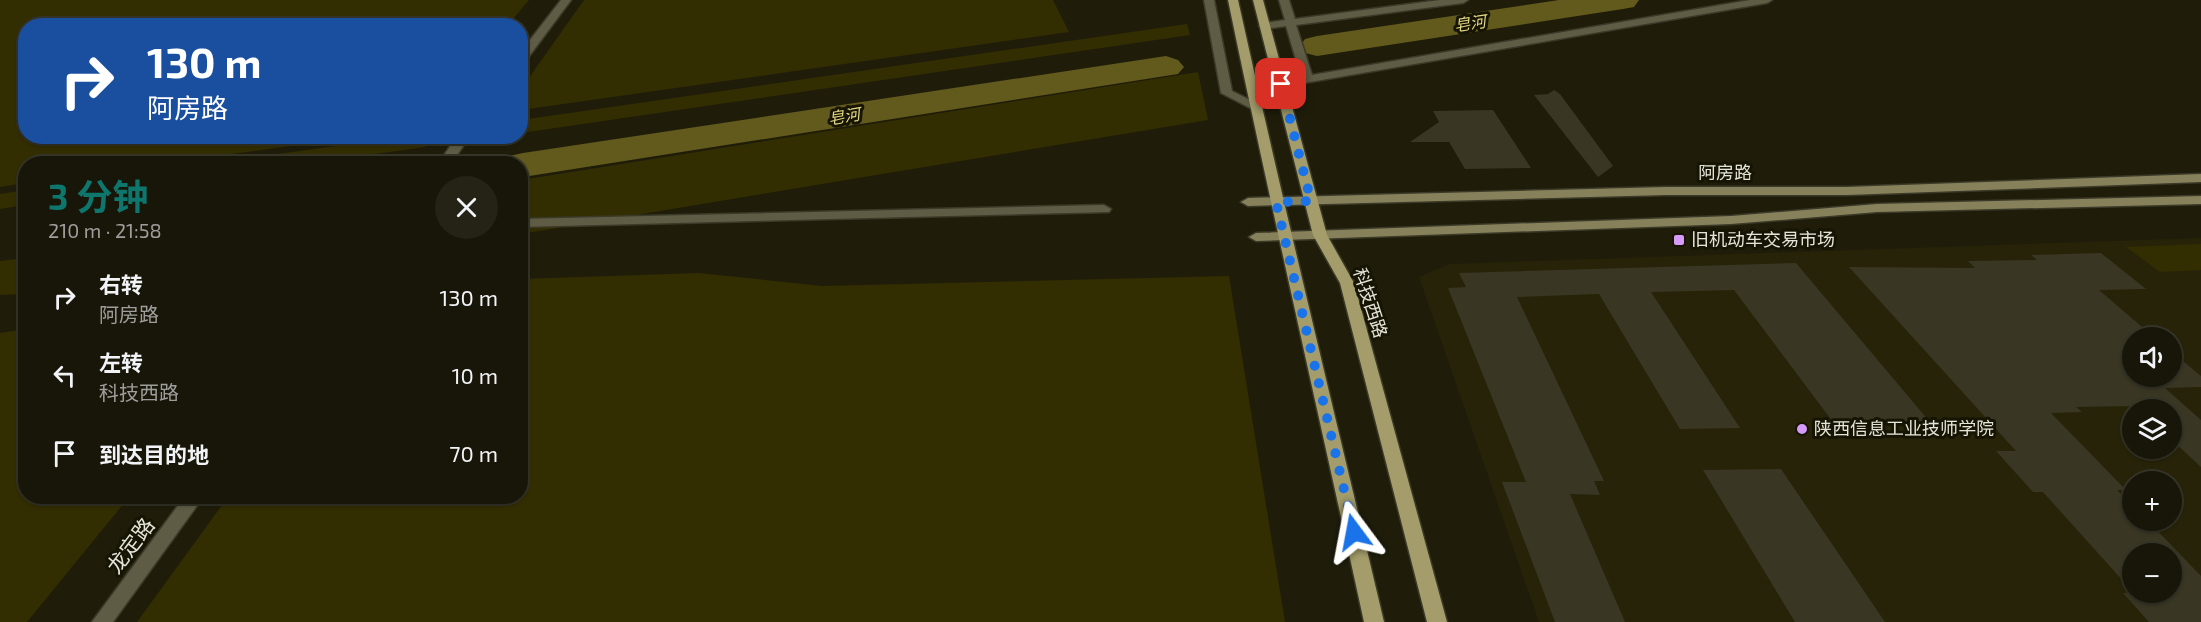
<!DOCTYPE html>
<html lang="zh">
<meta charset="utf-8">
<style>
:root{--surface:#171608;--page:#242316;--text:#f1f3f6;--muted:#9e9f9c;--line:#363529;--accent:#0f766e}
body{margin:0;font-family:"Exo 2","Noto Sans SC",sans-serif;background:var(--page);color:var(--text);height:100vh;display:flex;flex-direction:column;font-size:22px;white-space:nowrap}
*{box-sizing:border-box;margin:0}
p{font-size:20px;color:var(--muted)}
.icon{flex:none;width:33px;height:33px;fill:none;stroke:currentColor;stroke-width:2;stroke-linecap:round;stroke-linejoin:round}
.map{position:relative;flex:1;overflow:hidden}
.sheet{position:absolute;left:18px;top:156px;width:510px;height:348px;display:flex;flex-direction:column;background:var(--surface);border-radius:24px;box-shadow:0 2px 4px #0004,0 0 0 2px var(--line)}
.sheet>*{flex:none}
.guide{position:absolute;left:18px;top:18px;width:510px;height:126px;border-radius:24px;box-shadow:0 2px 4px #0004,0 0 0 2px var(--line);background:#1a4fa0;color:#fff;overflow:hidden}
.buttons{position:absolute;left:2122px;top:327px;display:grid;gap:12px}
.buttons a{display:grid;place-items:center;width:60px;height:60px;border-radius:50%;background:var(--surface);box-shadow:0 2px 4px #0004,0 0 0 2px var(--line);font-size:30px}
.pin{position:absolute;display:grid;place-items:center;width:51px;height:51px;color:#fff;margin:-26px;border-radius:12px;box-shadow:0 3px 9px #0006}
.me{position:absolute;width:66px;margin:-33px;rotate:347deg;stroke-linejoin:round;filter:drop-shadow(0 0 4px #0008)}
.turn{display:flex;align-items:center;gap:21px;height:126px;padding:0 30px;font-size:27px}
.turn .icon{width:78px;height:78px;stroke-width:2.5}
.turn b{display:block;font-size:42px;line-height:51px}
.round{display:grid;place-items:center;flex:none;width:63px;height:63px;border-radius:32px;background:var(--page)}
.head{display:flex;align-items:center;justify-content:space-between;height:102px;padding:0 30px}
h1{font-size:36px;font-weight:700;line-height:45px;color:var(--accent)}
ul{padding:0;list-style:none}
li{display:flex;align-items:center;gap:18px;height:78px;padding:0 30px}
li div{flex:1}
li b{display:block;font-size:22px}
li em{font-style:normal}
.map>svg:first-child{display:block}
.built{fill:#272308;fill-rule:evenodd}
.green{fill:#332d02}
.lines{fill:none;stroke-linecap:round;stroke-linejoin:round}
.river{fill:#62591d;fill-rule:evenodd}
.building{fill:#393623}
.minor-casing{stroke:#3b3927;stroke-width:3}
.tertiary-casing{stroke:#3b3927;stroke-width:3}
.secondary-casing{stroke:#3b3927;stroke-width:3}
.primary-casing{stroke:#3b3927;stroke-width:3}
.minor{fill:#5f5c45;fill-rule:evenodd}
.tertiary{fill:#5f5c45;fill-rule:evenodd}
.secondary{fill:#86815b;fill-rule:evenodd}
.primary{fill:#a49d6b;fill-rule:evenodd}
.route{stroke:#1a73e8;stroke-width:10;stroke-dasharray:0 18}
.poi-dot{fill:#d69bfa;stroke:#161403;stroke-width:2}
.labels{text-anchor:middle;stroke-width:6;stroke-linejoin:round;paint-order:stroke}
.far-water-label{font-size:16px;font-style:italic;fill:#e6da82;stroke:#161403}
.street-label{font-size:18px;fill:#e5e4d8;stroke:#161403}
.poi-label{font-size:18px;fill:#e5e4d8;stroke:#161403;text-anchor:start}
.near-street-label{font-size:21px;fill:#e5e4d8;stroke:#161403}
</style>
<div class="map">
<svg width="2201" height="622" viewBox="0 0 2201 622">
<rect width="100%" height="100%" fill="#1f1d0a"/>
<path class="built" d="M2201,238V622H1539L1419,277L1450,264ZM2133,338H2172V376H2133ZM2133,410H2172V448H2133ZM2133,482H2172V520H2133ZM2133,554H2172V592H2133Z"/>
<path class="green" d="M0,0H529L508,25L26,26V136L356,137L166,163L26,164L25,183L0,187Z
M584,0H1053L1069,32L521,110V89Z
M1187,24L1190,35L521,133V120Z
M1198,72L1208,120L521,234V180Z
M401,137H434L425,147L310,163H212Z
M25,190V205L0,209V194Z
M2201,244V270L2160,272L2126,247Z
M25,258V294L0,295V261Z
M699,273L822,286L1229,276L1285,622H137L228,497L520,496L521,279Z
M25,329L26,496L129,497L27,622H0V333Z"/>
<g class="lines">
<path class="river" d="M1559,0H1639L1634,7L1623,9L1317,56L1305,53L1300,46L1305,39L1317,36Z
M1166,56L1178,60L1184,67L1178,74L523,177L520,176V164H504L509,156L523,153Z"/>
</g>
<path class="building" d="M1554,90L1560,94L1613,166L1598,177L1534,95L1548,94Z
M1493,110L1531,168L1465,169L1449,142H1410L1439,122L1433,111Z
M2101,253L2146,289L2099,290L2155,338H2133V376H2172V352L2201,376V387L2165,388L2201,420V467L2172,440V410H2139L2135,406L2076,407L2082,412L2051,413L2126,490H2117L2133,506V520H2147L2201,576V622H2149L2123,593L2172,592V554H2133V592L2043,492H2033L1996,451H2016L1849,267L1975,268L1968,261L2037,260L2031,255Z
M1796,263L1929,421L1833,422L1734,290L1651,292L1740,428L1680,429L1599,294L1517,297L1604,481H1594L1600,495L1570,494L1625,622H1555L1502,482H1526L1448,288L1466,287L1459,273Z
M1781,469L1885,622H1795L1703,470Z"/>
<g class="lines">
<g class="minor-casing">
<path id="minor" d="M1204,0H1214L1232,91L1260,105V109H1252L1221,93Z
M1279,0H1289L1295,19L1440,0H1468L1463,3L1296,25L1312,75L1750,0H1772L1767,3L1281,87L1277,86V82L1301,77L1286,26L1264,29L1259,26L1264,23L1285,20Z
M1104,205L1111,209L1109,212L520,227V219Z"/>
</g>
<g class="tertiary-casing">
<path id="tertiary" d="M561,0H571L524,63L520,64V53Z
M457,136H470L451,164H438Z
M185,496H204L113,622H92Z"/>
</g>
<g class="secondary-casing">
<path id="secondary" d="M2201,174V182L1847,195H1666L1248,206L1241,202L1248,198L1666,187H1847Z
M2201,196V204L1877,212L1731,224L1256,241L1249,237L1256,233L1731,216L1877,204Z"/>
</g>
<g class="primary-casing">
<path id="primary" d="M1228,0H1238C1284,208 1335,415 1384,622H1364C1319,415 1271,208 1228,0Z
M1253,0H1263L1327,235L1354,283L1447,622H1427L1340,283L1313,235Z"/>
</g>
<use href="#minor" class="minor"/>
<use href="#tertiary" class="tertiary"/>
<use href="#secondary" class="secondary"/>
<use href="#primary" class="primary"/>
</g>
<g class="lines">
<path class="route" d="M1281,84L1311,201L1276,202L1354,532"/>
</g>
<g class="poi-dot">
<rect x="1673" y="234" width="12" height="12" rx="3"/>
<circle cx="1802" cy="429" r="6"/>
</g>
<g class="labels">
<g class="far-water-label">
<text transform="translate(1470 23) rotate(-8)" y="6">皂河</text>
<text transform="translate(844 116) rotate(-9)" y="6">皂河</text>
</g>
<g class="street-label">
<text x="1725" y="179">阿房路</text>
<text transform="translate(1370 303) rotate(72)" y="6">科技西路</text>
</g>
<g class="poi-label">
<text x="1691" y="246">旧机动车交易市场</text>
<text x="1814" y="435">陕西信息工业技师学院</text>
</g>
<g class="near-street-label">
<text transform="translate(131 546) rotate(-53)" y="7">龙定路</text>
</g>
</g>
</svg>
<div class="buttons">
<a><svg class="icon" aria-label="sound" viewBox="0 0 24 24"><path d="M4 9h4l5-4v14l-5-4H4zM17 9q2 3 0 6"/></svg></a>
<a><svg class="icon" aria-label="layers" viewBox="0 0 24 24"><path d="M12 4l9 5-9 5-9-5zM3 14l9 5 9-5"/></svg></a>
<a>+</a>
<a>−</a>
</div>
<div class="pin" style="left:1281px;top:84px;background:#d93025"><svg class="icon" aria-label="arrive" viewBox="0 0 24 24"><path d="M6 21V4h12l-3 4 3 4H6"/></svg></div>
<svg class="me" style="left:1354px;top:532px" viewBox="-20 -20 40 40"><path d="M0-17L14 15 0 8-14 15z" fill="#1a73e8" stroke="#fff" stroke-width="4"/></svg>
<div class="guide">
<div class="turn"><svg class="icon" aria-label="right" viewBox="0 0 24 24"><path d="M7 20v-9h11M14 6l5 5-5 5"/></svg><div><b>130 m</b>阿房路</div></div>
</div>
<section class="sheet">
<div class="head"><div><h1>3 分钟</h1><p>210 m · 21:58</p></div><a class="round"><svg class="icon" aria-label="close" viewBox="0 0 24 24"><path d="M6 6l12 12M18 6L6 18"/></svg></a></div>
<ul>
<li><svg class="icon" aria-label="right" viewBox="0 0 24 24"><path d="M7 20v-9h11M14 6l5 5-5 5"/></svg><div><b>右转</b><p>阿房路</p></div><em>130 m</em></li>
<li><svg class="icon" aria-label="left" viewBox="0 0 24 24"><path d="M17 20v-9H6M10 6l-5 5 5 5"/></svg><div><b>左转</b><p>科技西路</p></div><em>10 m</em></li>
<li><svg class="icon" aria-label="arrive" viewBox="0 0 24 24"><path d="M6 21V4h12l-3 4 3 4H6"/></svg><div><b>到达目的地</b></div><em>70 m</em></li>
</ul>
</section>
</div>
